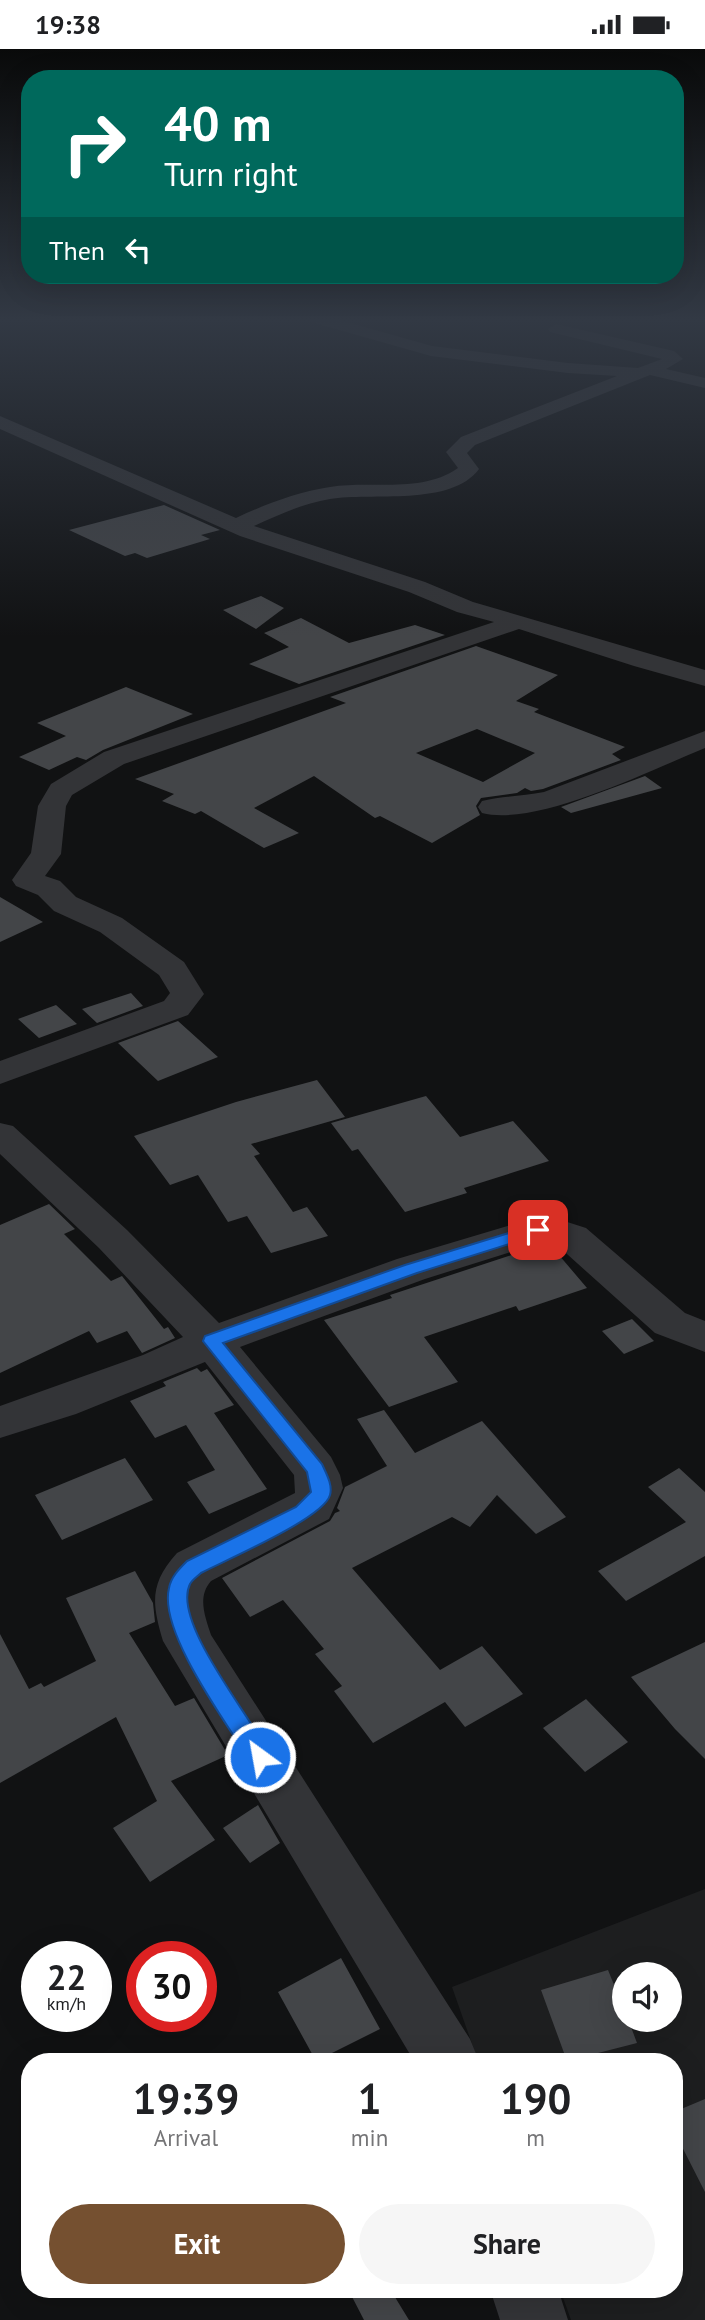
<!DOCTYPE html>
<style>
:root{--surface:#fff;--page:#f6f6f6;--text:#202124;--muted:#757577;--accent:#755030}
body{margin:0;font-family:"PT Sans",sans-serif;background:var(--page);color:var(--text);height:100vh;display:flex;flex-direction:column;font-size:26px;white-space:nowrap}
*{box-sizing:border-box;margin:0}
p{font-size:23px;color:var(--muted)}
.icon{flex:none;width:38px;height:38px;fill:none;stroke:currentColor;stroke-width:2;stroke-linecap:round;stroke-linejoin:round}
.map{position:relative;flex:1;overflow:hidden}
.side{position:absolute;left:21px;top:2004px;width:662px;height:245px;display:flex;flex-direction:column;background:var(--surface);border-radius:28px;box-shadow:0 7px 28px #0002}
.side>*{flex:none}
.hud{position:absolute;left:21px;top:21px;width:663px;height:214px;border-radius:28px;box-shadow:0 7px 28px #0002;background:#00695c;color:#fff;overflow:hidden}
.tools{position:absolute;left:612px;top:1913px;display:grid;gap:14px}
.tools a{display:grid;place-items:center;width:70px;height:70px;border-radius:50%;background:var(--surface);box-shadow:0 7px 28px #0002;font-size:35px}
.speed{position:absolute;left:21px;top:1892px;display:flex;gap:14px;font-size:35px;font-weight:700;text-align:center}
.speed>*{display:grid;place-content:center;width:91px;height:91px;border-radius:50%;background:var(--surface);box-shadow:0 7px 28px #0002;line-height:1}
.speed small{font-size:18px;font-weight:400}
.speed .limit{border:10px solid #d22;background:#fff;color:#111}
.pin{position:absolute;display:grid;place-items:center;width:60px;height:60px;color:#fff;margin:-30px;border-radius:14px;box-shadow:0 4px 10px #0006}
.me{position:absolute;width:77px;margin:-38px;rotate:328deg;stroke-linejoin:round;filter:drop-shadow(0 0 5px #0008)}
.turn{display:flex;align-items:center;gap:24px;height:147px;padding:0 28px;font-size:32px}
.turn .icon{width:91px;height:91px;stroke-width:2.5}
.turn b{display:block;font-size:49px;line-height:60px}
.then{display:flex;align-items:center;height:66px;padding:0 28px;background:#0003;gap:14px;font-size:26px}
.eta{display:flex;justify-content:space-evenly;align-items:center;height:119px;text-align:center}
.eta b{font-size:42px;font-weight:700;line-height:49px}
.cta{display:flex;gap:14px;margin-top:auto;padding:14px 28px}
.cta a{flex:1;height:80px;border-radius:42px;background:var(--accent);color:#fff;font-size:28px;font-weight:700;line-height:80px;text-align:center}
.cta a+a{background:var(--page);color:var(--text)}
.status{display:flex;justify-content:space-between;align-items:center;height:49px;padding:0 35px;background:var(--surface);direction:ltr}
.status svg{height:19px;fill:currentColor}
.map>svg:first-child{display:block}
.built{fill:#1d1e1f;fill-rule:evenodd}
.building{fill:#434548;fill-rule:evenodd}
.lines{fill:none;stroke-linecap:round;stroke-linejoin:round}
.minor{fill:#333437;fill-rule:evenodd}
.route{fill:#1a73e8;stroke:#114b97;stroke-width:2}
</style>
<div class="status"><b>19:38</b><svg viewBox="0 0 49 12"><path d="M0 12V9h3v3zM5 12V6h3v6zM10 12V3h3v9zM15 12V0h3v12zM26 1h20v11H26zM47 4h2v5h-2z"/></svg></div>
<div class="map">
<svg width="705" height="2271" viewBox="0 0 705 2271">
<rect width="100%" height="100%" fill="#111213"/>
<path class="built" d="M705,1840V2271H571L560,2240H674V2012H478L452,1938ZM625,1925H670V1970H625Z"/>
<path class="building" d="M164,456L220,481L201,486L210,490L147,509L135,504L125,507L69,481Z
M261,547L284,559L256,580L223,561Z
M301,569L349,594L415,576L445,586L299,635L249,615L289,598L264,584Z
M476,597L558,626L516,652L539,660L534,663L625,698L612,705L621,711L543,740L531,742L525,739L517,744L481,749L476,757L480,766L432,794L380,767L375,769L314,727L254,759L299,784L264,799L201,762L195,765L162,752L174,745L135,730L346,654L330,648ZM477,680L535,704L483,733L416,704Z
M126,638L193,665L103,701L86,711L77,708L49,721L19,708L66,687L37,674Z
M645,727L662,739L571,764L561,758Z
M0,848L43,873L0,893Z
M131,944L143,957L97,974L82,960Z
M56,956L77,975L39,989L18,970Z
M178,972L218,1008L158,1032L118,994Z
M317,1031L345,1068L251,1095L260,1105L254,1107L293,1163L307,1158L328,1187L271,1204L247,1167L228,1173L198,1126L170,1136L134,1087L236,1053Z
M426,1047L460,1088L513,1072L549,1112L464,1139L467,1144L405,1163L358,1100L352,1102L331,1074Z
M49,1155L75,1180L64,1185L111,1232L122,1227L164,1280L168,1278L175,1289L142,1304L127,1282L97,1294L89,1282L0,1324V1176Z
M539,1197L553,1199L587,1239L519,1262L516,1257L424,1288L458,1333L389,1358L324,1271L392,1249L390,1246L393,1245Z
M632,1270L654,1292L624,1305L602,1282Z
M197,1319L201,1323L207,1320L234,1356L214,1364L267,1440L209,1465L187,1433L215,1421L186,1376L155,1389L130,1352L166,1337L163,1333Z
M384,1361L415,1404L482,1372L566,1468L536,1485L497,1446L470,1478L452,1468L352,1519L440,1621L482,1597L523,1645L465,1678L445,1653L373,1694L334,1642L342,1637L315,1605L324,1600L283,1551L250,1568L222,1529L330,1472L335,1464L340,1462L337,1459L345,1438L387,1417L357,1370Z
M125,1409L153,1451L62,1491L35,1446Z
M679,1419L705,1443V1507L626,1552L598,1522L686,1473L648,1438Z
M135,1522L153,1554L155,1573L129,1584L175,1657L194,1649L228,1706L171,1732L215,1791L150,1833L113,1779L157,1752L116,1668L0,1734V1585L29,1640L41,1634L44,1638L96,1612L66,1549Z
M705,1593V1710L675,1680L631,1628Z
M586,1650L628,1693L585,1723L543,1679Z
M258,1756L280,1794L250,1814L223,1779Z
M341,1909L380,1980L316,2012L278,1943Z
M608,1921L625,1963V1970H628L637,1994L567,2012L541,1941Z
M705,2050V2143L674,2082V2063Z
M348,2240H390L409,2271H364Z"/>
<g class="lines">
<path class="minor" d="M309,270H336L432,297L568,314L638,319L662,310L550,283L548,280L556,275L674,302L683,310L666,320L705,329V339L650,326L475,396L467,404L479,420C451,458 371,443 330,450C304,454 278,466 254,477L425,533L473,553L705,621V637L634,617L519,580L124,715L72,746L66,757L61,805L45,827L60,832L76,848L122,869L184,913L204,945L188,966L0,1035V1012L164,952L170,944L159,926L100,883L54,862L38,846L16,837L12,831L31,804L38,757L51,735L104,703L494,573L457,563L409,543L240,487L0,380V367L236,469C266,455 297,443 330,438C371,431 421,445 458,419L446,403L461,388L617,327L568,324L431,307L311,273Z
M705,682V699C651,721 537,778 482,764L478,758L482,752C502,747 523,747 544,743Z
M0,1074L13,1077L127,1181L219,1274L397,1210L538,1168L561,1171L586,1179L685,1264L705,1272V1303L655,1284L558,1197L539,1194L425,1230L240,1298L331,1408L340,1426L343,1439L329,1470L211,1532C197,1548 205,1567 211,1586L470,1990L479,2012H414L163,1592C152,1555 149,1535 177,1504L295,1444L294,1426L205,1313L76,1365L0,1389V1357L143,1306L183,1288L99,1199L0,1105Z
M490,2240H558L568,2271H500Z"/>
</g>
<linearGradient id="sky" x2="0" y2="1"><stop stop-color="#090a0a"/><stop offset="0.46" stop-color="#323944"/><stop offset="1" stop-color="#323944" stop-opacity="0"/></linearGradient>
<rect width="705" height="588" fill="url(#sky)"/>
<path class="route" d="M538,1175L546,1181L544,1184L417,1224L223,1294L322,1415C326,1424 333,1436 330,1446C324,1469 226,1511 201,1524C198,1527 192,1531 190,1535C171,1573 254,1671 271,1708L268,1715L260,1717L252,1715C228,1676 158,1583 169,1539C171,1528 179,1520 187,1512L296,1458L311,1443L307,1423L203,1292L205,1287L405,1216Z"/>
</svg>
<div class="tools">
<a><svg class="icon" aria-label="sound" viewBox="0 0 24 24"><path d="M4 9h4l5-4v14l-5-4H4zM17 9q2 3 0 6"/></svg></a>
</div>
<div class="speed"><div>22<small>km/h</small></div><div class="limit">30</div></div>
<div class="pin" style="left:538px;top:1181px;background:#d93025"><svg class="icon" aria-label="arrive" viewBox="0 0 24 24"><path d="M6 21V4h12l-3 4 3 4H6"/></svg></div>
<svg class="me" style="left:260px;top:1708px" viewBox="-20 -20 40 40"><circle r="17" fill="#1a73e8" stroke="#fff" stroke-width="3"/><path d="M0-11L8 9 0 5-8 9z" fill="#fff"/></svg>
<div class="hud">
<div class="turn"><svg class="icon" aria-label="right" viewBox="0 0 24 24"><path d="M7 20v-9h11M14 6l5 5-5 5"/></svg><div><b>40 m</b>Turn right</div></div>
<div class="then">Then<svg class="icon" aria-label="left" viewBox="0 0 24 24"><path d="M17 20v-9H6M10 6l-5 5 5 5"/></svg></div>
</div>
<section class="side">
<div class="eta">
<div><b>19:39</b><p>Arrival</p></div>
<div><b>1</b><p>min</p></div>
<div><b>190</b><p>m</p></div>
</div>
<div class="cta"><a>Exit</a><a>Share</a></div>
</section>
</div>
